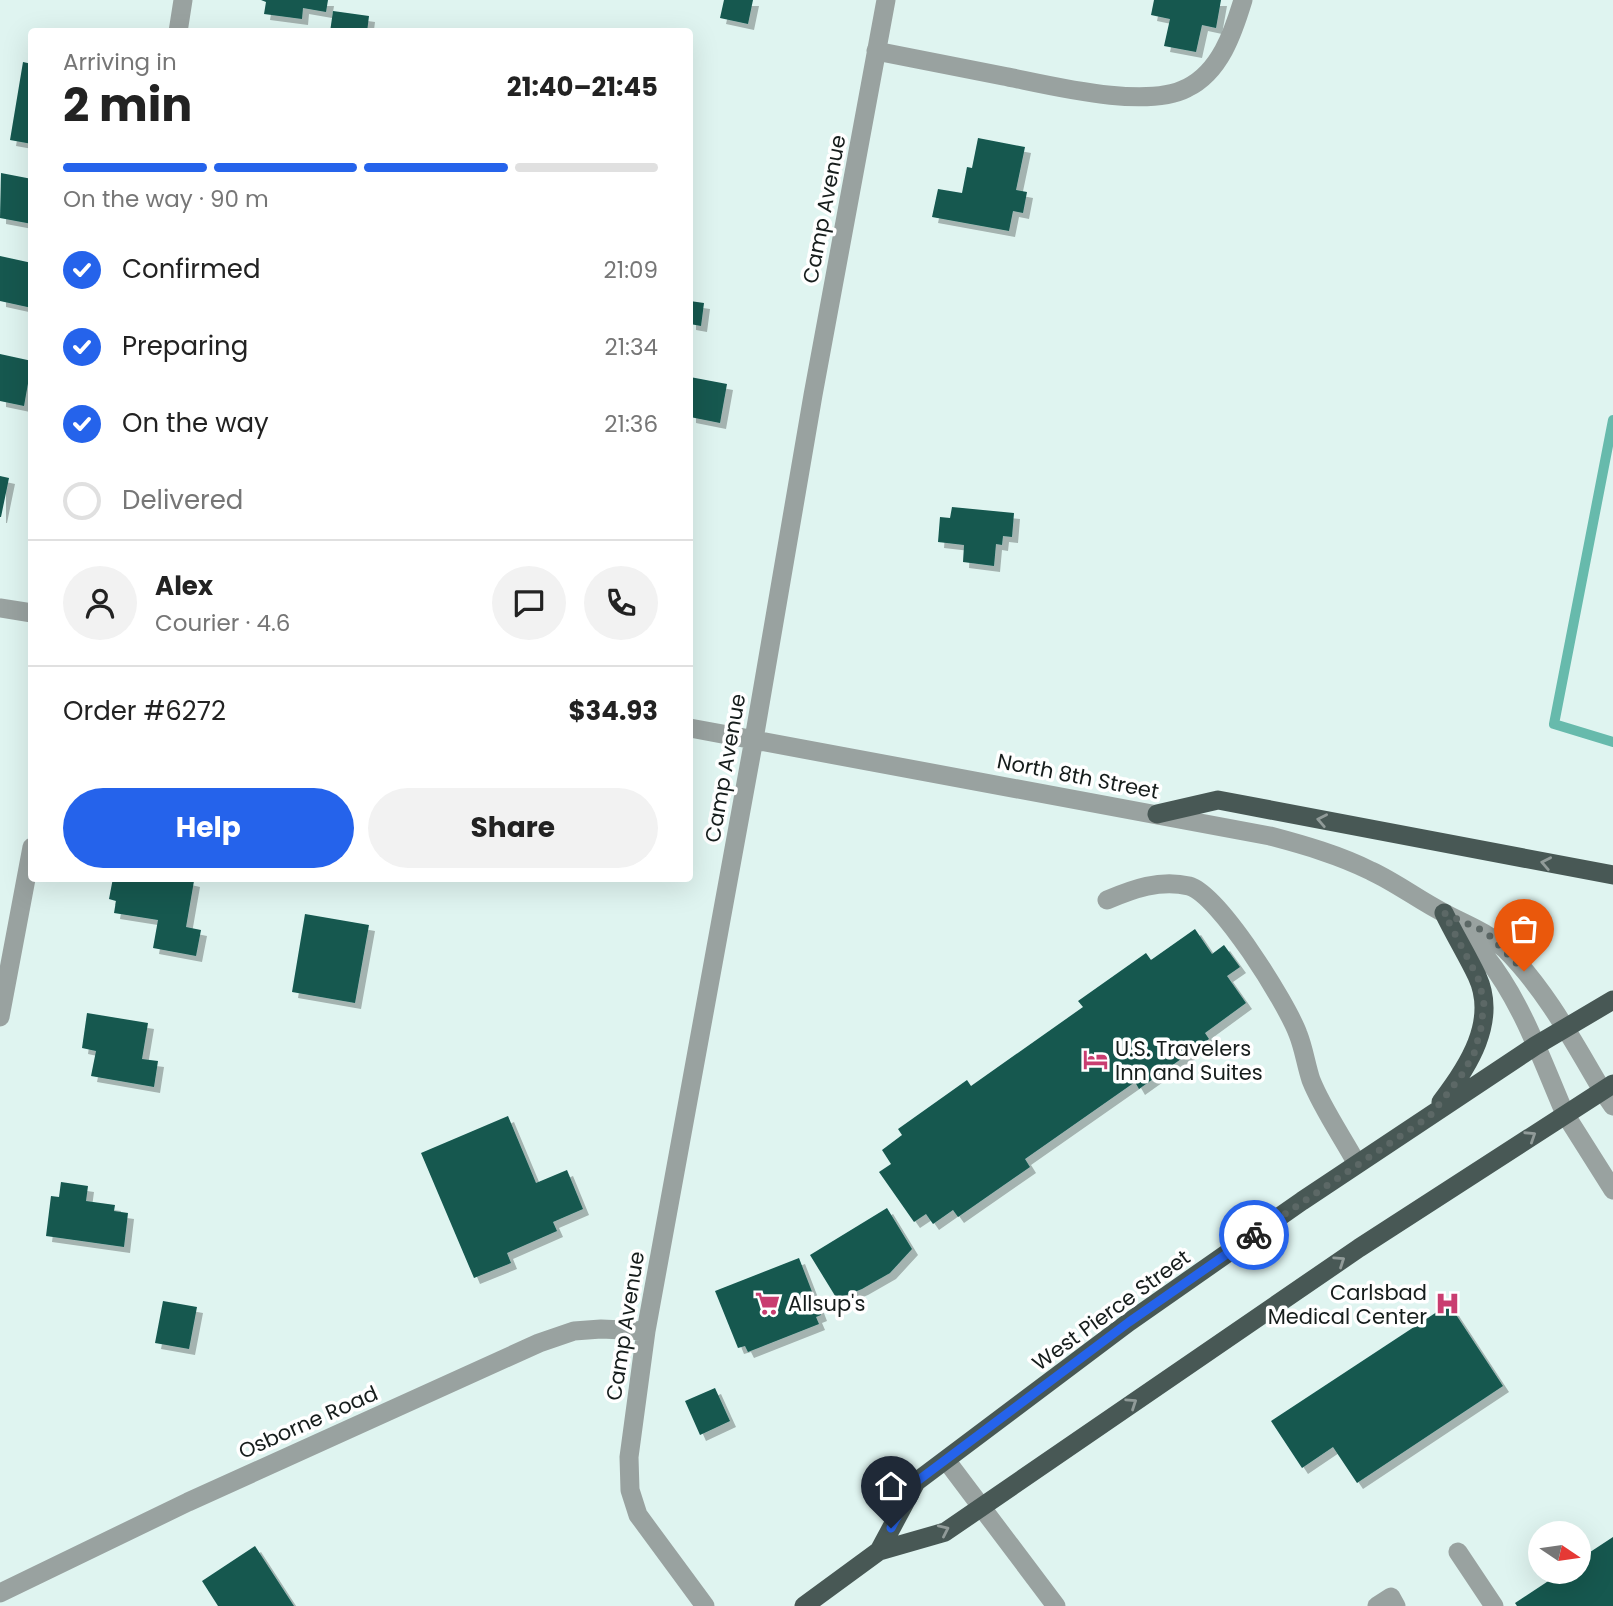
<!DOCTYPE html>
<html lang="en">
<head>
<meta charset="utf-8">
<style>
	body { margin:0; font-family:Poppins,sans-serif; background:#f2f2f2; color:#222; height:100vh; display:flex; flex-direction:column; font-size:26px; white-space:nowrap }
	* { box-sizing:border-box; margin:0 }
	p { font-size:23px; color:#767676 }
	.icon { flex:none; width:38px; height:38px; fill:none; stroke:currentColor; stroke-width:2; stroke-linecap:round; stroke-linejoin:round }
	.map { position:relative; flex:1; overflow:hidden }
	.panel { position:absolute; left:28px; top:28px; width:665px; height:854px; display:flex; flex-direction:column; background:#fff; border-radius:7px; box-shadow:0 7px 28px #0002 }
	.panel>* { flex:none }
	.needle { width:46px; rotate:103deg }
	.fabs { position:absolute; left:1528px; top:1521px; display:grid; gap:14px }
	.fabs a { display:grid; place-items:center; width:63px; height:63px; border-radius:50%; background:#fff; box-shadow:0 7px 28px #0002; font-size:35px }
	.pin { position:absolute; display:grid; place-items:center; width:60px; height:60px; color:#fff; margin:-72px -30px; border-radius:50% 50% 50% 0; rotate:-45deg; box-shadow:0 0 7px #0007 }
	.pin .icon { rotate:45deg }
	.courier { position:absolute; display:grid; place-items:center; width:70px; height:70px; margin:-35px; border:5px solid #2563eb; border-radius:50%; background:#fff; color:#222; box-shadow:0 2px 9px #0007 }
	.summary em { font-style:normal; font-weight:700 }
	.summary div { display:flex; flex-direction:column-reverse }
	.summary { display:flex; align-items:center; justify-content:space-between; height:119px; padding:0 35px }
	h1 { font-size:46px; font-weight:700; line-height:52px }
	.bar { display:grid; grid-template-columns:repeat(4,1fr); gap:10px 7px; align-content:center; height:84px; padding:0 35px }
	.bar i { height:9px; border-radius:5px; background:#e0e0e0 }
	.bar .current { background:#2563eb }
	.bar p { grid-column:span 4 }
	.line { display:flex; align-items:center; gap:18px; padding:0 35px; border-top:2px solid #e0e0e0 }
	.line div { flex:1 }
	.round { display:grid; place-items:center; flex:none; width:74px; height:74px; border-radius:37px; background:#f2f2f2 }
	ol { padding:0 35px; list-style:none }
	li { display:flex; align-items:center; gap:21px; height:77px }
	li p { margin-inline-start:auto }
	li .icon { padding:7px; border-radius:50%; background:#2563eb; color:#fff; stroke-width:4 }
	li:last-child { color:#767676 }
	li i { width:38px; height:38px; border:4px solid #e0e0e0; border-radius:50% }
	.cta { display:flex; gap:14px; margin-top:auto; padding:14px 35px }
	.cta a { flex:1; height:80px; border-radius:42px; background:#2563eb; color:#fff; font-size:28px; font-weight:700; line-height:80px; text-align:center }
	.cta a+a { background:#f2f2f2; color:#222 }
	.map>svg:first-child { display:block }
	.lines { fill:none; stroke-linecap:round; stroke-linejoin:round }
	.stream { stroke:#67baac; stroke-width:10 }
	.building { fill:#145850; filter:url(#shadow) }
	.service { stroke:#99a2a0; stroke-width:19 }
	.minor { stroke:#99a2a0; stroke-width:19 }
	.trunk { stroke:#485855; stroke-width:19 }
	.oneway { stroke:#919b99 }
	.done { stroke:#5c6866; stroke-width:7; stroke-dasharray:0 12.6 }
	.route { stroke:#2563eb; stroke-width:9 }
	.labels { text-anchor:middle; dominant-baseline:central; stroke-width:7; stroke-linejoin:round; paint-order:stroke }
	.street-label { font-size:21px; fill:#161d1c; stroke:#fff }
	.poi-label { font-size:21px; fill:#161d1c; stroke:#fff; text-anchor:start }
</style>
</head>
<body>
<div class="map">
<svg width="1613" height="1606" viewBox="0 0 1613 1606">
	<defs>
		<filter id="shadow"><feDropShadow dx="6" dy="6" stdDeviation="0" flood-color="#0004"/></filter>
	</defs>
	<rect width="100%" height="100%" fill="#dff4f0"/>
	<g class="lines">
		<path class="stream" d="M 1613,420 L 1554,724 L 1613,742"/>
	</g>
	<path class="building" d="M 261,0 L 328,0 L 326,12 L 303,8 L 302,19 L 264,14 L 266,2 Z
		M 724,0 L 753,0 L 748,24 L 720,18 Z
		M 1154,0 L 1221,0 L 1216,28 L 1202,25 L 1196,52 L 1164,46 L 1170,19 L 1151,15 Z
		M 333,11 L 369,16 L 367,32 L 330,32 Z
		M 23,62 L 32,64 L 32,144 L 10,140 Z
		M 978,138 L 1025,147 L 1016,190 L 1027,192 L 1023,213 L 1013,211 L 1009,231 L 932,217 L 938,189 L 962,193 L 967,167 L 972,168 Z
		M 1,173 L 32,179 L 32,224 L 0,218 Z
		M 0,256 L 32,263 L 32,308 L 0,301 Z
		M 690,301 L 704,303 L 701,326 L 690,324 Z
		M 0,354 L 32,361 L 24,406 L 0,401 Z
		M 690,377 L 727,384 L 720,423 L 690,417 Z
		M 0,476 L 9,478 L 1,517 L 0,517 Z
		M 952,507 L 1014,513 L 1012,537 L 1003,536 L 1002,545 L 996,544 L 994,566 L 963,562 L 964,545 L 938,542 L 940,517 L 950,518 Z
		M 113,878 L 181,878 L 194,881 L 186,927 L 201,930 L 196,956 L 153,948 L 158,920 L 114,913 L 116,901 L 109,899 Z
		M 305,914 L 369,925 L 355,1003 L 292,992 Z
		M 1195,929 L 1212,954 L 1224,945 L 1240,967 L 1227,976 L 1246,1003 L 1205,1033 L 1209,1039 L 1139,1089 L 1135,1082 L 1025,1159 L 1030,1167 L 958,1217 L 953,1210 L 933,1224 L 926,1214 L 914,1222 L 879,1172 L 891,1164 L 882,1150 L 902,1135 L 898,1129 L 967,1080 L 971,1086 L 1083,1007 L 1078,1001 L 1146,953 L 1151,960 Z
		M 87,1013 L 148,1023 L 142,1059 L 158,1061 L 154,1087 L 91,1076 L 96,1051 L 82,1048 Z
		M 508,1116 L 536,1183 L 567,1170 L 583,1209 L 553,1222 L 557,1231 L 507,1253 L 511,1263 L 474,1278 L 421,1153 Z
		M 61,1182 L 88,1186 L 86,1201 L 115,1205 L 114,1211 L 128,1213 L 124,1247 L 46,1236 L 51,1196 L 59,1197 Z
		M 887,1208 L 912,1249 L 890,1273 L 862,1289 L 837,1299 L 810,1255 Z
		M 799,1258 L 821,1315 L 816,1317 L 819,1324 L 748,1352 L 745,1346 L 738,1348 L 715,1291 Z
		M 163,1301 L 197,1307 L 189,1349 L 155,1343 Z
		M 1449,1304 L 1503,1386 L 1357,1483 L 1333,1447 L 1302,1468 L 1271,1421 Z
		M 715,1388 L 730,1421 L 700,1435 L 685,1401 Z
		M 1613,1537 L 1613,1606 L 1517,1606 L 1515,1603 L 1562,1572 L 1578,1572 L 1578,1560 Z
		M 255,1546 L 294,1606 L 218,1606 L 202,1581 Z"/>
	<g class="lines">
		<path class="service" d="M 1107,900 C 1133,889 1160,879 1189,886 C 1219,894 1287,1004 1298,1034 C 1304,1049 1306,1065 1311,1080 C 1322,1108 1343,1138 1357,1164
			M 1602,1090 L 1613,1106
			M 1565,1114 L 1613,1190
			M 946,1460 L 1056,1606
			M 1458,1552 L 1494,1606
			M 1377,1606 L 1391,1597 L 1396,1606"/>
		<path class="minor" d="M 178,32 L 183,0
			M 876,51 C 918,59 961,68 1003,76 C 1049,85 1145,110 1187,88 C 1220,72 1233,33 1243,0
			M 0,608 L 32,613
			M 690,728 L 1270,836 C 1304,845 1339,855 1371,871 C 1397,883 1420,901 1446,914 C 1467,925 1487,932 1505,949 C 1546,990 1573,1041 1602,1090
			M 1451,921 C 1463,933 1475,944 1486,957 C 1522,1002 1542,1061 1565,1114
			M 0,1017 L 32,847
			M 0,1593 L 188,1502 L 539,1343 L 574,1331 L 601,1329 L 646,1331
			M 705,1606 L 638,1515 L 630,1490 L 629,1457 L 646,1331 L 754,739 L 813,395 L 886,0"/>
		<path class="trunk" d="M 1157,814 L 1218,800 L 1613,875
			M 1441,1102 C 1468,1067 1498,1021 1477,976 C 1467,955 1454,934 1444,913
			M 879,1551 L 916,1482 L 1129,1322 L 1302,1201 L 1535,1046 L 1613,1000
			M 804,1606 L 879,1551 L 945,1532 L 1359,1248 L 1613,1084"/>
	</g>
	<defs><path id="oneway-chevron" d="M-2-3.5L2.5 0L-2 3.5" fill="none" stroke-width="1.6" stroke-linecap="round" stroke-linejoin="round" transform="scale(1.75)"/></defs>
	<g class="oneway">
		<use href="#oneway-chevron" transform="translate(1322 820) rotate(-169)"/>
		<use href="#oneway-chevron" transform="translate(1546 863) rotate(-169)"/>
		<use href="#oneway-chevron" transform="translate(1531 1136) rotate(-33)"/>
		<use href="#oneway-chevron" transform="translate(1340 1261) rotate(-34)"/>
		<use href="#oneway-chevron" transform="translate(1132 1403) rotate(-34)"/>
		<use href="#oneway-chevron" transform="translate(944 1530) rotate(-25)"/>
	</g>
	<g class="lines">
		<path class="done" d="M 1254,1235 L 1430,1116 L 1461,1076 L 1474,1054 L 1481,1028 L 1484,1002 L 1478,978 L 1444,913 L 1486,932 L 1524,971"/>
		<path class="route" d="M 891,1528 L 916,1482 L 1129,1322 L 1254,1235"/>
	</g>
	<defs>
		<symbol id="hotel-bare" viewBox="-9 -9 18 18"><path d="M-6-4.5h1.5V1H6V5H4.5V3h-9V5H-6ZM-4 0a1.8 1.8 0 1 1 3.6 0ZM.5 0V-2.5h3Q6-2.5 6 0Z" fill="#c93d70" stroke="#fff" stroke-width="2.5" paint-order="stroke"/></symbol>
		<symbol id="supermarket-bare" viewBox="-9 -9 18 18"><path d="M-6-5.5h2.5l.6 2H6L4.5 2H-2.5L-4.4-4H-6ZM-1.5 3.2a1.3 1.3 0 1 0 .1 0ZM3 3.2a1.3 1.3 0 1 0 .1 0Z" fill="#c93d70" stroke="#fff" stroke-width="2.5" paint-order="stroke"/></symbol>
		<symbol id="hospital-bare" viewBox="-9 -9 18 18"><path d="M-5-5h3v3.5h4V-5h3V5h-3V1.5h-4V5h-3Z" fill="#c93d70" stroke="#fff" stroke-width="2.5" paint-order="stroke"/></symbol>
	</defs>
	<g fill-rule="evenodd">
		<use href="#hotel-bare" x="1078" y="1042" width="35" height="35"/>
		<use href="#supermarket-bare" x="750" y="1286" width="35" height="35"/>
		<use href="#hospital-bare" x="1430" y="1286" width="35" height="35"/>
	</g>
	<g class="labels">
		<g class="street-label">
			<text transform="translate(824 209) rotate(-79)">Camp Avenue</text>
			<text transform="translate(725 768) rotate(-80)">Camp Avenue</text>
			<text transform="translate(1078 776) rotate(11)">North 8th Street</text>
			<text transform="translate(1111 1310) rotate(-36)">West Pierce Street</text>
			<text transform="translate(625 1326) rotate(-81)">Camp Avenue</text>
			<text transform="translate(308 1422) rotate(-24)">Osborne Road</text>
		</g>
		<g class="poi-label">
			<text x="1115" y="1048">U.S. Travelers<tspan x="1115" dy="24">Inn and Suites</tspan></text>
			<text x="1427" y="1292" text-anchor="end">Carlsbad<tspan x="1427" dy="24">Medical Center</tspan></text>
			<text x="788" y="1303">Allsup's</text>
		</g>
	</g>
</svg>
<div class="fabs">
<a><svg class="needle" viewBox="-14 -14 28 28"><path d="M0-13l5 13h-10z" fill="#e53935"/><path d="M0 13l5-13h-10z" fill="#767676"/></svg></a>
</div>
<div class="pin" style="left:1524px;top:971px;background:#ea580c"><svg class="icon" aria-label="bag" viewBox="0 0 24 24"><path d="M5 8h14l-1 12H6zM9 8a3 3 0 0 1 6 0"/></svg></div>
<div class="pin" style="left:891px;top:1528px;background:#1f2937"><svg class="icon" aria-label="home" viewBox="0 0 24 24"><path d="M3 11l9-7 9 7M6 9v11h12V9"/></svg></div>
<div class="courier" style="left:1254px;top:1235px"><svg class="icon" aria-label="bike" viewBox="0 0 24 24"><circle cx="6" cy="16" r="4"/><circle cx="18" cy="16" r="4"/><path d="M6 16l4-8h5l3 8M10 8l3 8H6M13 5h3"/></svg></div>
<section class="panel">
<div class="summary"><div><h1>2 min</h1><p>Arriving in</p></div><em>21:40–21:45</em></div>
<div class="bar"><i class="current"></i><i class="current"></i><i class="current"></i><i></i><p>On the way · 90 m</p></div>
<ol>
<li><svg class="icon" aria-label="check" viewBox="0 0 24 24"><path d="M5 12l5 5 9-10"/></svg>Confirmed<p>21:09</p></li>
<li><svg class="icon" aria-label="check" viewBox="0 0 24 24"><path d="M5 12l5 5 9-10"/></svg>Preparing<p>21:34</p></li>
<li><svg class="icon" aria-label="check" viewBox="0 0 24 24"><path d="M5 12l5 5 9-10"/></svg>On the way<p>21:36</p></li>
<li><i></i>Delivered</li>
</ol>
<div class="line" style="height:126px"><a class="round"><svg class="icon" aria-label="person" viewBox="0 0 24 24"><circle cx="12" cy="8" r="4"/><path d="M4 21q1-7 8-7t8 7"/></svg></a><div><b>Alex</b><p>Courier · 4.6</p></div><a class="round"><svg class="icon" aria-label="chat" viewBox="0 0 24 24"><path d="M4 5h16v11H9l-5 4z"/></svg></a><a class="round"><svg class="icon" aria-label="phone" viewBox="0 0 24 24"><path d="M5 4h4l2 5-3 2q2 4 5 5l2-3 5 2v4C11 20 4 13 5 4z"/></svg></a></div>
<div class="line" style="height:91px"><div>Order #6272</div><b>$34.93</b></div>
<div class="cta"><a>Help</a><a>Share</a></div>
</section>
</div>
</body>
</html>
